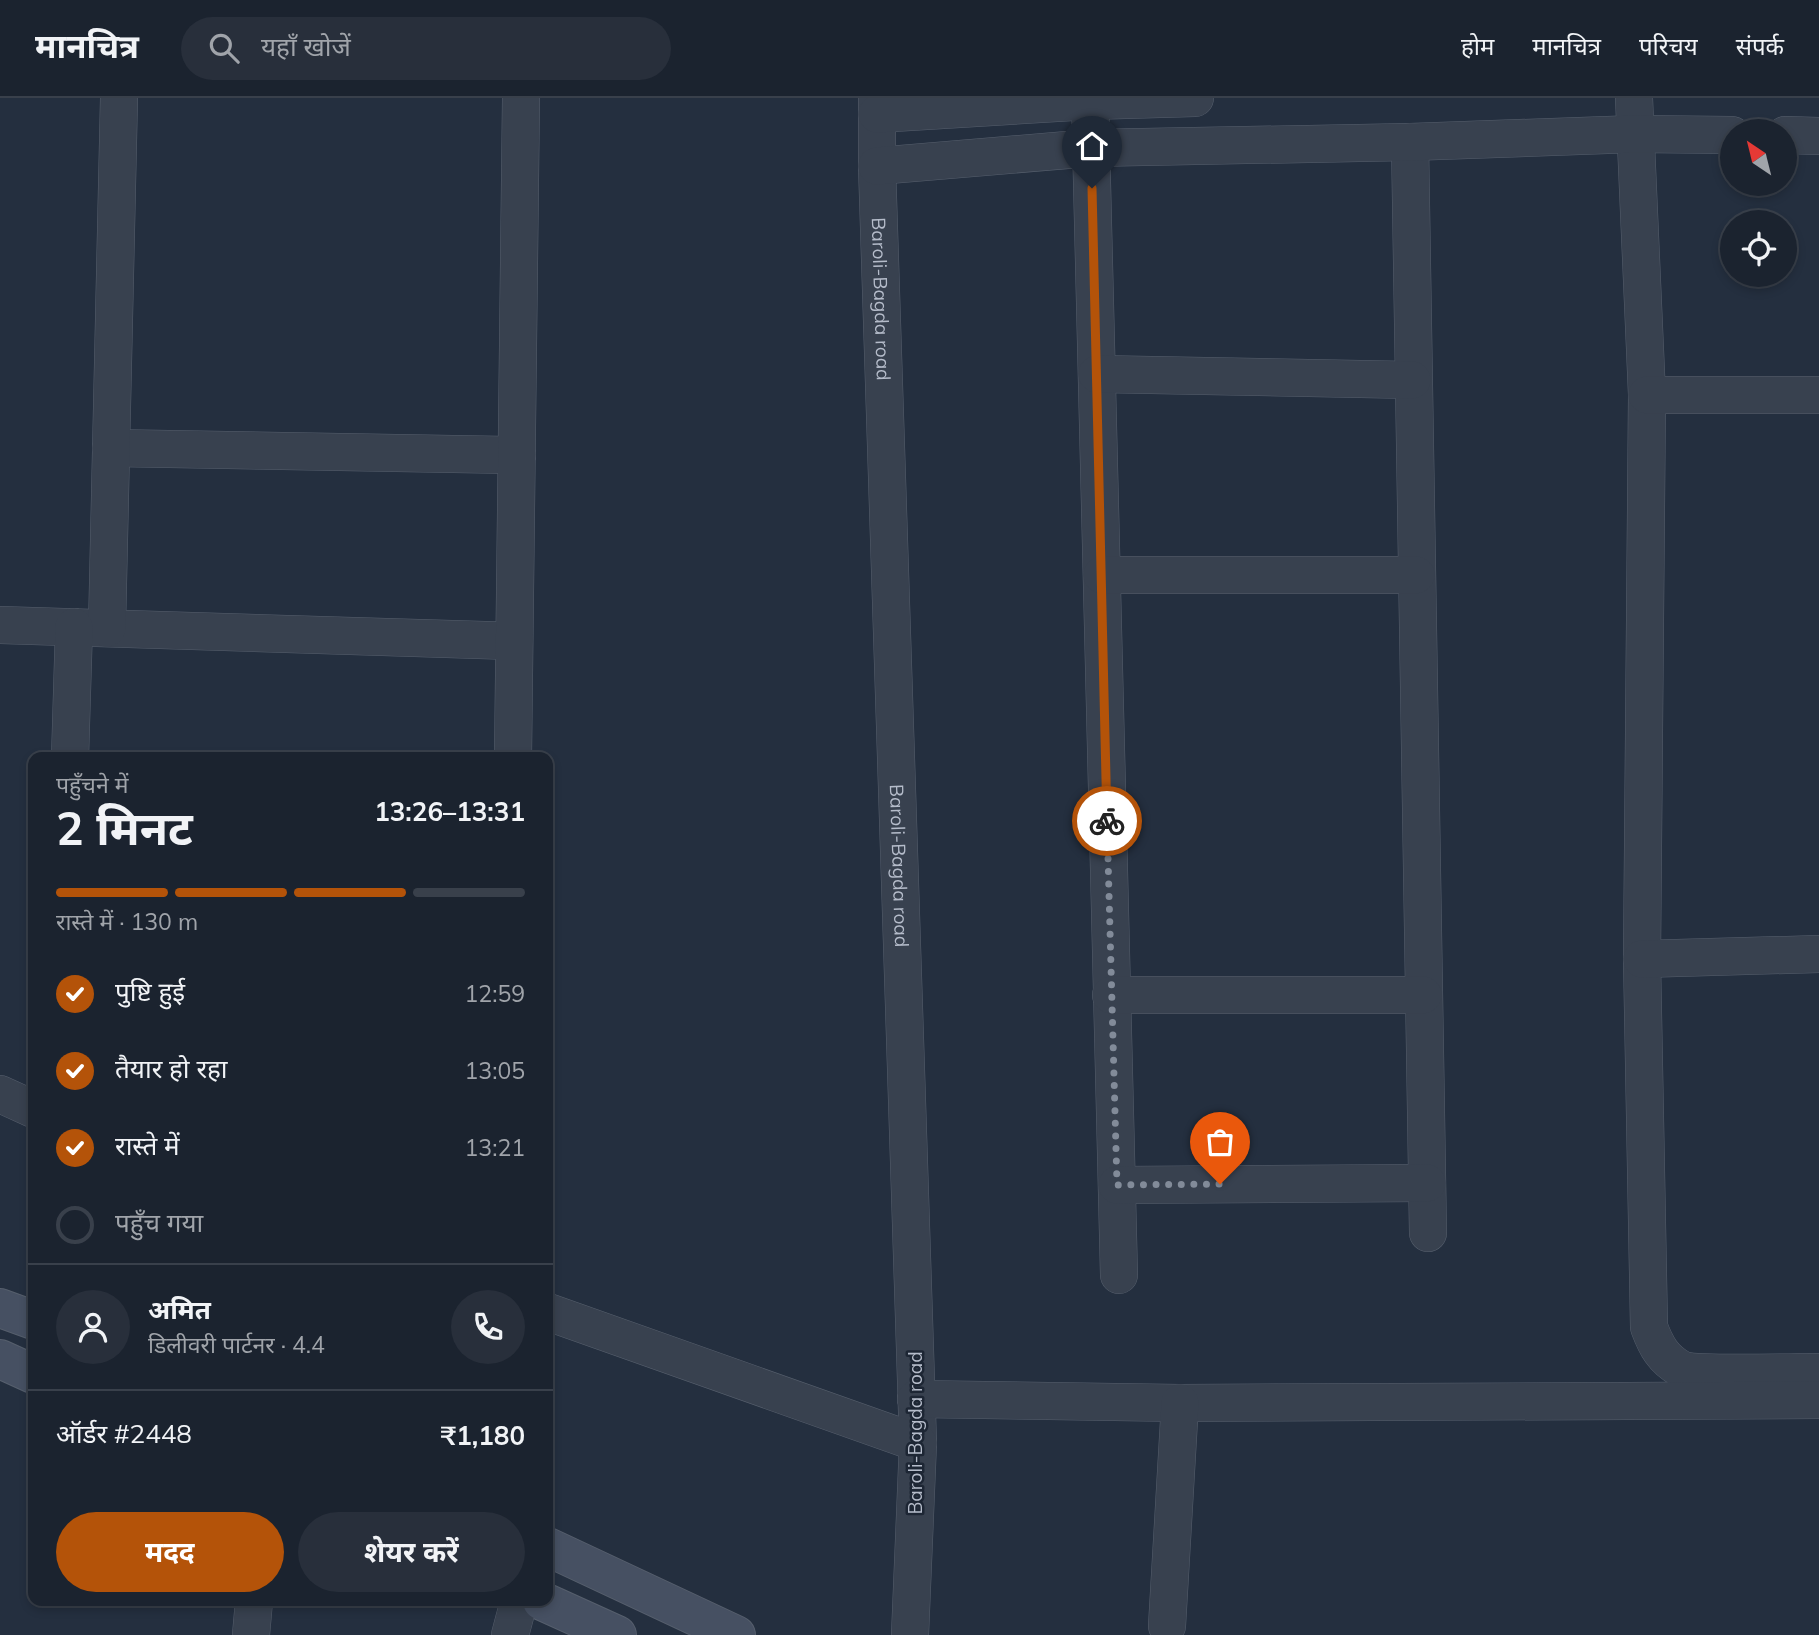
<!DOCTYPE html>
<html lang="hi">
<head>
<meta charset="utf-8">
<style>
	body { margin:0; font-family:Mulish,"Noto Sans Devanagari",sans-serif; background:#282f3b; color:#f1f3f6; height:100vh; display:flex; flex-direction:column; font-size:26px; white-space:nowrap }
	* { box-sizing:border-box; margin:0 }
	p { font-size:23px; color:#a0a4aa }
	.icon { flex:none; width:38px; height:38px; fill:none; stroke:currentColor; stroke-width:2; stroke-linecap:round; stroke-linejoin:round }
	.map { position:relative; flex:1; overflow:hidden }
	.panel { position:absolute; left:28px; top:654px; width:525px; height:854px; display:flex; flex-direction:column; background:#1b232f; border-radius:14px; box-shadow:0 4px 10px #0003,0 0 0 2px #39404b }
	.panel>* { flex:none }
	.needle { width:46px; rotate:325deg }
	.controls { position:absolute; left:1720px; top:21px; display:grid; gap:14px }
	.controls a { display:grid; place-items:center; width:77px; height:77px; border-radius:50%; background:#1b232f; box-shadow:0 4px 10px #0003,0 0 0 2px #39404b; font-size:35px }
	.pin { position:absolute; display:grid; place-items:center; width:60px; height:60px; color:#fff; margin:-72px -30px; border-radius:50% 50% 50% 0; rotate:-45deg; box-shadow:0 0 7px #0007 }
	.pin .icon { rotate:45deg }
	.courier { position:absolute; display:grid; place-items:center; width:70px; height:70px; margin:-35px; border:5px solid #b45309; border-radius:50%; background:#fff; color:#222; box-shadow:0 2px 9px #0007 }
	.head em { font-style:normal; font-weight:700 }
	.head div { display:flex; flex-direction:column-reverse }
	.head { display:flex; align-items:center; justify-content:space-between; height:119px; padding:0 28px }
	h1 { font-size:46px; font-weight:700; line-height:52px }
	.bar { display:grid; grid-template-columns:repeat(4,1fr); gap:10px 7px; align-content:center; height:84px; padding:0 28px }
	.bar i { height:9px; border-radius:5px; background:#39404b }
	.bar .active { background:#b45309 }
	.bar p { grid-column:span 4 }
	.line { display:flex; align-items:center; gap:18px; padding:0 28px; border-top:2px solid #39404b }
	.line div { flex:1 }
	.round { display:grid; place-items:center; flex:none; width:74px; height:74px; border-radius:37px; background:#282f3b }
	ol { padding:0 28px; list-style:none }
	li { display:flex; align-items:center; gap:21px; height:77px }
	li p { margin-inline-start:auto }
	li .icon { padding:7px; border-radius:50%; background:#b45309; color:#fff; stroke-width:4 }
	li:last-child { color:#a0a4aa }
	li i { width:38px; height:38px; border:4px solid #39404b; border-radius:50% }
	.primary-button { display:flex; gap:14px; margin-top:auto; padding:14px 28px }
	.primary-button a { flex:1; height:80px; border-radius:42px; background:#b45309; color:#fff; font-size:28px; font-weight:700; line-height:80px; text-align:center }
	.primary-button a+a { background:#282f3b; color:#f1f3f6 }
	header { display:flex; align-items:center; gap:42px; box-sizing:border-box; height:98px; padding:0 35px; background:#1b232f; border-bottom:2px solid #39404b }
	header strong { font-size:33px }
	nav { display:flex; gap:38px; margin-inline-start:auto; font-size:24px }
	.search { width:490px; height:63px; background:#282f3b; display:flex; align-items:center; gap:18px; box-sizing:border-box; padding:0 24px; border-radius:38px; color:#a0a4aa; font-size:26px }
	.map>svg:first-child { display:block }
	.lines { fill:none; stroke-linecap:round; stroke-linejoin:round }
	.minor-casing { stroke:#565f6d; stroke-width:38 }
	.secondary-casing { stroke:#565f6d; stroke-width:40 }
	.minor { stroke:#38414f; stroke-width:37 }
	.secondary { stroke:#465062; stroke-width:38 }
	.done { stroke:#828b99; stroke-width:7; stroke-dasharray:0 12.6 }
	.route { stroke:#b45309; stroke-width:9 }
	.labels { text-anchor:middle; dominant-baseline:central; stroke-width:5; stroke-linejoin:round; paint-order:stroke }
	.street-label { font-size:19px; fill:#b5bcca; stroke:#1d2634 }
</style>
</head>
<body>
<header>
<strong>मानचित्र</strong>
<div class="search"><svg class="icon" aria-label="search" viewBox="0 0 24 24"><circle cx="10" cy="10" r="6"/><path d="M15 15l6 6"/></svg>यहाँ खोजें</div>
<nav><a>होम</a><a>मानचित्र</a><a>परिचय</a><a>संपर्क</a></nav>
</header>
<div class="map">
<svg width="1819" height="1537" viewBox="0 0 1819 1537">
	<rect width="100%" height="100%" fill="#242f3f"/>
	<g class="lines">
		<defs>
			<g id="minor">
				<path id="s1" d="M 877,0 L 877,68 L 918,1345 L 910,1537"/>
				<path d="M 1634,0 L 1647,297 L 1642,861 L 1649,1229 C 1656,1248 1663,1261 1681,1271 C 1694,1277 1797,1274 1819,1274"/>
				<path d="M 1090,3 L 1119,1177"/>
				<path d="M 877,16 L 1090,3 L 1195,0"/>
				<path d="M 1785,37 L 1819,38"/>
				<path d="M 1410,44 L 1428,1135"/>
				<path d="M 877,68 L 1091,50 L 1410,44 L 1635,36 L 1732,37"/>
				<path d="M 1097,276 L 1412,282"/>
				<path d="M 1647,297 L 1819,297"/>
				<path d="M 111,350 L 517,357"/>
				<path d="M 1102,477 L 1416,477"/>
				<path d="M 0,527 L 514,543"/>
				<path d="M 107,530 L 119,0"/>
				<path d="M 70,660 L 74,529"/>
				<path d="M 513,660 L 521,0"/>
				<path d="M 1642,861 L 1819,856"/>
				<path d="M 1111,897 L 1423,897"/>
				<path d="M 0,996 L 33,1011"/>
				<path d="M 1117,1087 L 1427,1085"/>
				<path d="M 548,1214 L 918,1345"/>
				<path d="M 916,1301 L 1180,1305 L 1819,1302"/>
				<path d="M 1167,1528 L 1180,1305"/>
				<path d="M 251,1537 L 254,1503"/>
				<path d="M 510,1537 L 519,1503"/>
			</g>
			<path id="secondary" d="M 0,1210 L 33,1222
				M 0,1261 L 33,1276
				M 548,1449 L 736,1537
				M 542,1503 L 617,1537"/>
		</defs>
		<use href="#minor" class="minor-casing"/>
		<use href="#secondary" class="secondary-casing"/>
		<use href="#minor" class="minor"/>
		<use href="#secondary" class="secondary"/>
	</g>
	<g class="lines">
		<path class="done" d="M 1107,723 L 1117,1087 L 1220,1086"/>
		<path class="route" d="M 1092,90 L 1107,723"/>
	</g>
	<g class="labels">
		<g class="street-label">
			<text stroke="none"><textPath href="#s1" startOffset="201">Baroli-Bagda road</textPath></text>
			<text stroke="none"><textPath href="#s1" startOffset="768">Baroli-Bagda road</textPath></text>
			<text transform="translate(915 1335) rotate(-90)">Baroli-Bagda road</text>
		</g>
	</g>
</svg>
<div class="controls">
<a><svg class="needle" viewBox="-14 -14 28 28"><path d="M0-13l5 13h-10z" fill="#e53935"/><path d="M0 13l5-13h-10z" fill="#a0a4aa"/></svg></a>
<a><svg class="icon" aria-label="locate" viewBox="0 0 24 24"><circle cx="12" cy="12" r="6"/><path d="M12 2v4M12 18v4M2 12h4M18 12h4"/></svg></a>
</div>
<div class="pin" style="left:1220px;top:1086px;background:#ea580c"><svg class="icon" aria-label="bag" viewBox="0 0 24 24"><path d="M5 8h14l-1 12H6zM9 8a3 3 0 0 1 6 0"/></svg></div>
<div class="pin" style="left:1092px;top:90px;background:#1f2937"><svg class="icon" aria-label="home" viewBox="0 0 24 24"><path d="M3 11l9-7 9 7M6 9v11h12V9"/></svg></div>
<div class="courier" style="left:1107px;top:723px"><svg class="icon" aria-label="bike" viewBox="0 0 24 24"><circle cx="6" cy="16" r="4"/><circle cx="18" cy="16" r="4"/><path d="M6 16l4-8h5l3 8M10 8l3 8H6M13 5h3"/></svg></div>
<section class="panel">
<div class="head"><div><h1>2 मिनट</h1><p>पहुँचने में</p></div><em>13:26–13:31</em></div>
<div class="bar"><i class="active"></i><i class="active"></i><i class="active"></i><i></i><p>रास्ते में · 130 m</p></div>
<ol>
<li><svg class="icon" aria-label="check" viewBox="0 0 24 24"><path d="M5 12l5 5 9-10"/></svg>पुष्टि हुई<p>12:59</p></li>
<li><svg class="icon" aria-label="check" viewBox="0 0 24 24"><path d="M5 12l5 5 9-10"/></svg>तैयार हो रहा<p>13:05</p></li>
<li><svg class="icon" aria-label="check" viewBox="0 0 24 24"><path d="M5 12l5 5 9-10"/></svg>रास्ते में<p>13:21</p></li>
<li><i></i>पहुँच गया</li>
</ol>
<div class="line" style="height:126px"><a class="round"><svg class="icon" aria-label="person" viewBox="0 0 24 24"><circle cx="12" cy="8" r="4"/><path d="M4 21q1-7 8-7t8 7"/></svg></a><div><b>अमित</b><p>डिलीवरी पार्टनर · 4.4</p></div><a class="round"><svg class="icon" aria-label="phone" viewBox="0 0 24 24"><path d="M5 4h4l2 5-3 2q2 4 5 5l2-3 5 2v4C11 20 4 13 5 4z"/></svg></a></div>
<div class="line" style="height:91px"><div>ऑर्डर #2448</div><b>₹1,180</b></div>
<div class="primary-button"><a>मदद</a><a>शेयर करें</a></div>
</section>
</div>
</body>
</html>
